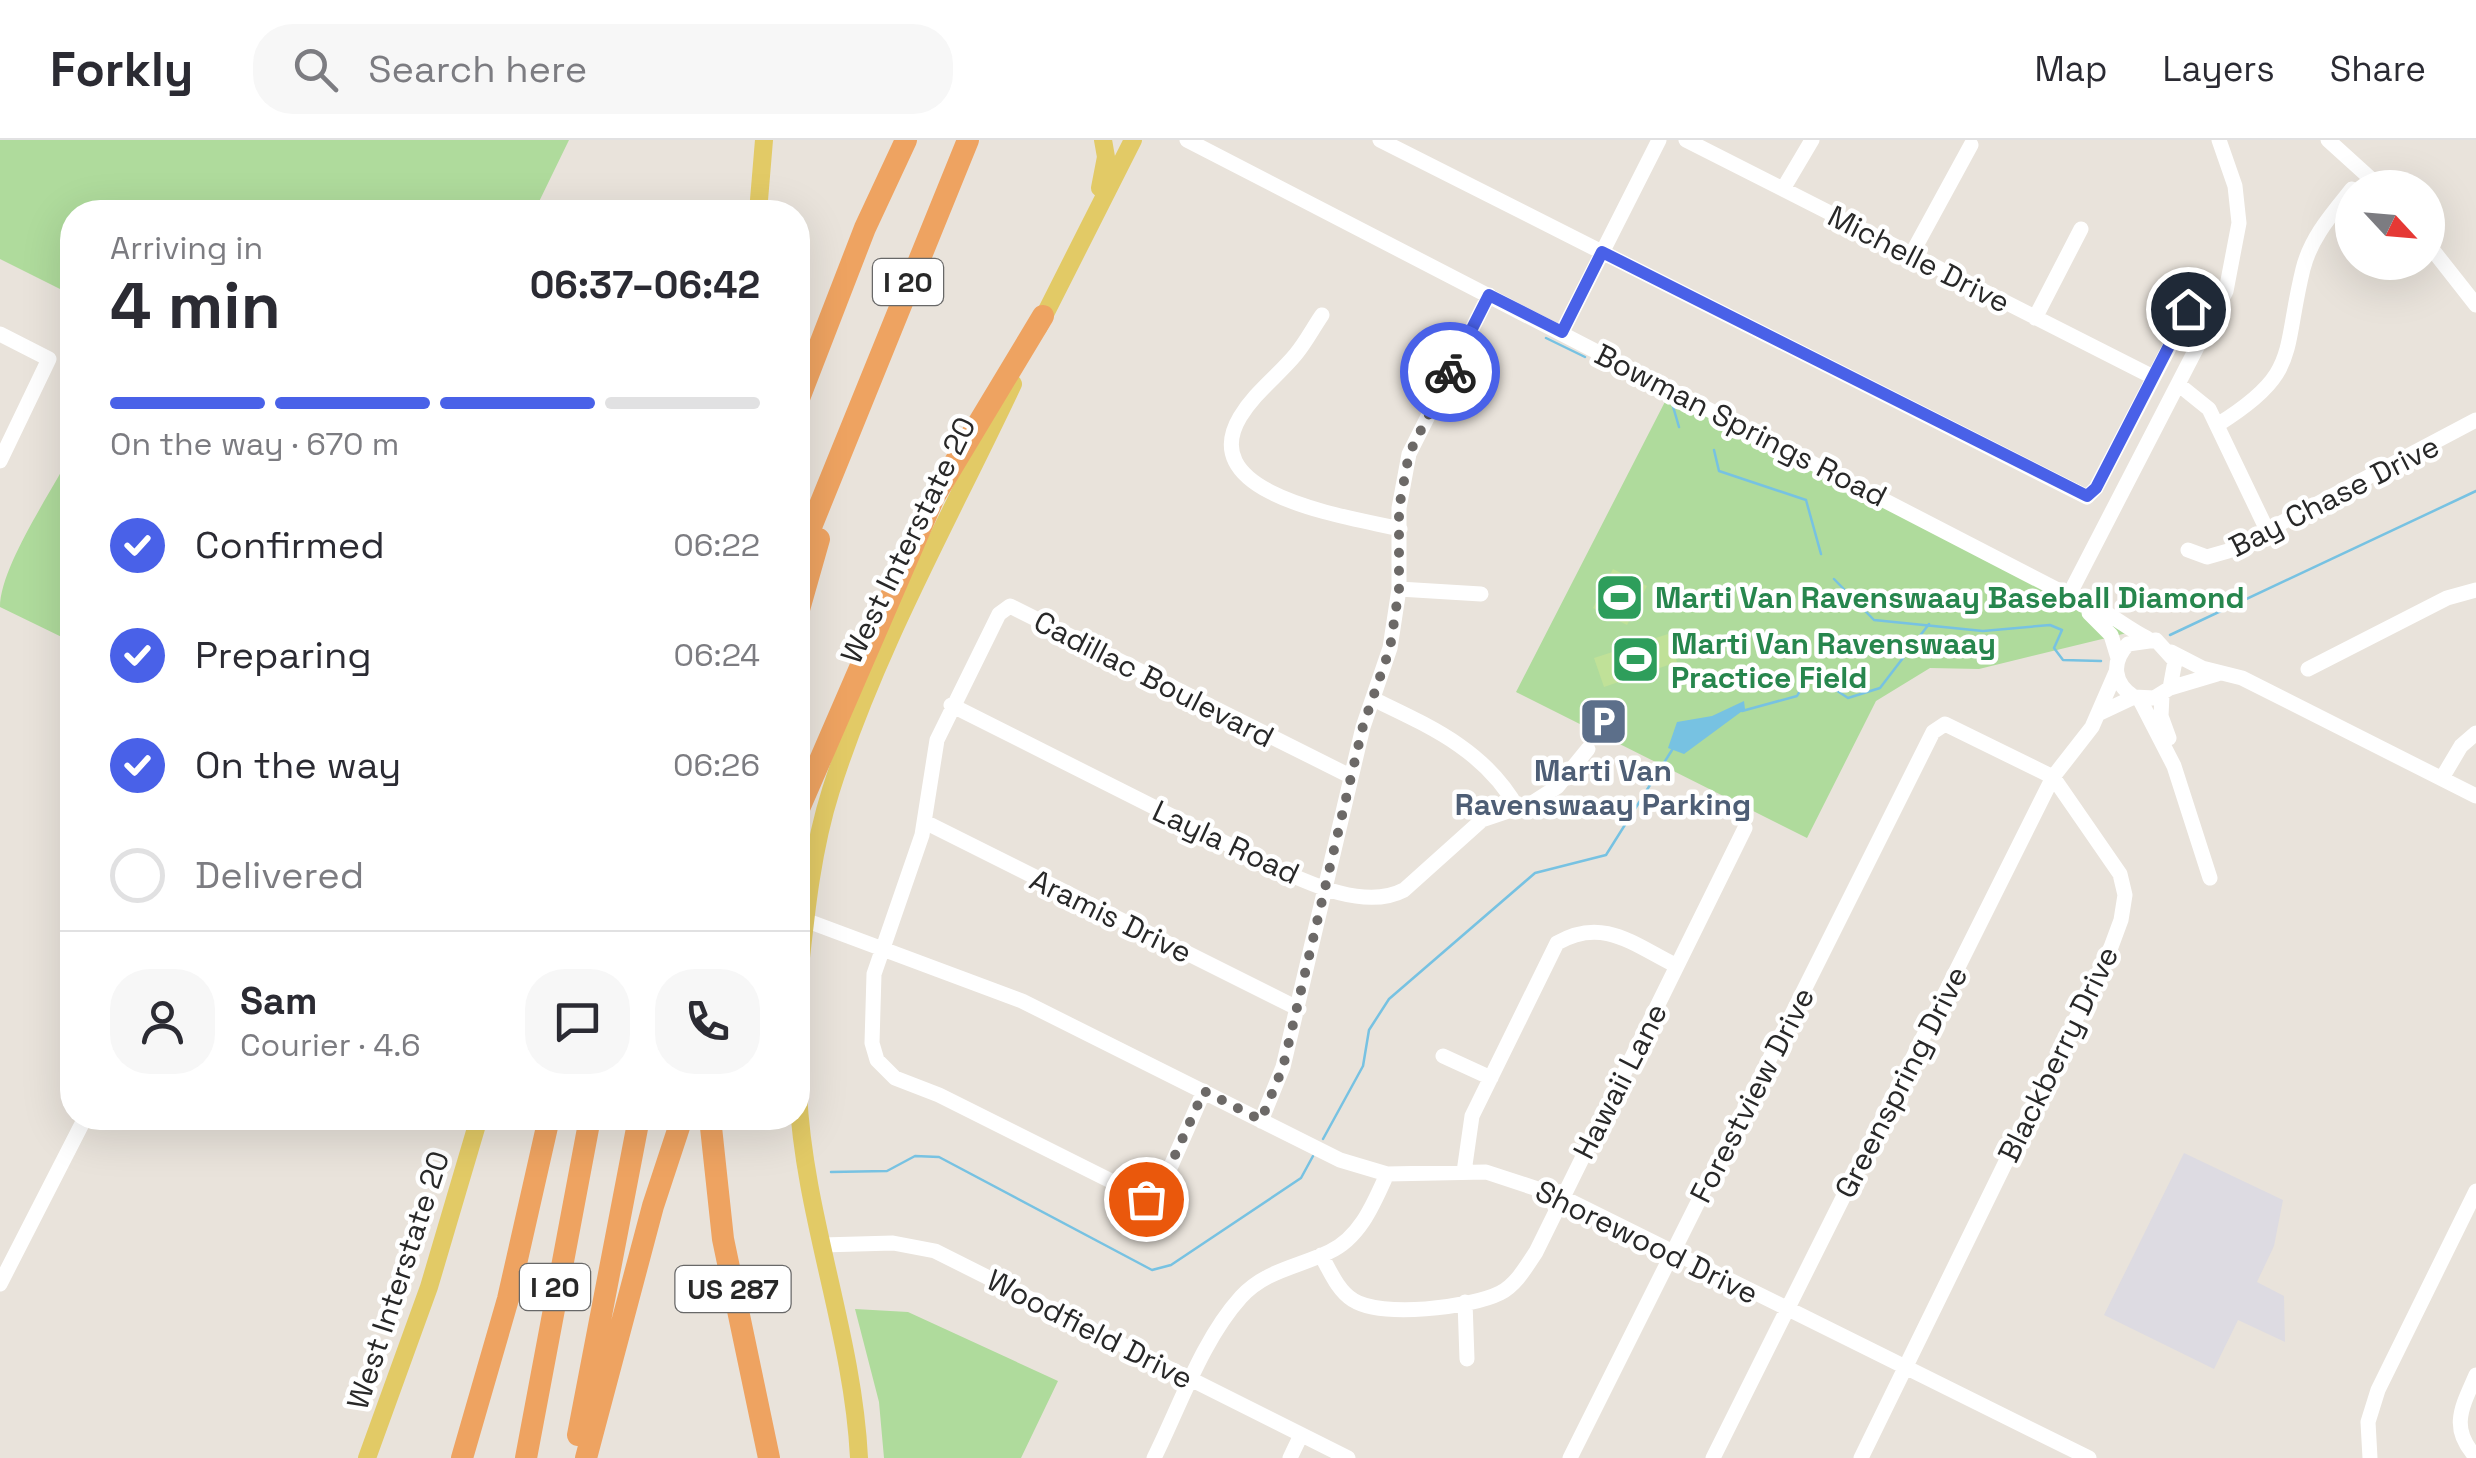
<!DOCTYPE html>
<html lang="en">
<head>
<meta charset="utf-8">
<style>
	body { margin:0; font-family:"Space Grotesk",sans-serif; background:#f7f7f7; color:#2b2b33; height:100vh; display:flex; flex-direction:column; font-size:38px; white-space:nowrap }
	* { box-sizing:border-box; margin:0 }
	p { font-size:32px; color:#7c7c81 }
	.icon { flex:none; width:55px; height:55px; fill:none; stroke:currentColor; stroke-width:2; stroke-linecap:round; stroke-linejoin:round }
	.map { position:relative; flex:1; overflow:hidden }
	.sheet { position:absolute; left:60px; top:60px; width:750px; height:930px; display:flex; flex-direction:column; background:#fff; border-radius:40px; box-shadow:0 10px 40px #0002 }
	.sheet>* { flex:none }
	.needle { width:65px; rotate:116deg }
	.controls { position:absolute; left:2335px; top:30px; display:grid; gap:20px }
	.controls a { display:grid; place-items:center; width:110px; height:110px; border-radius:50%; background:#fff; box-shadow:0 10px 40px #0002; font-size:50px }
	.pin { position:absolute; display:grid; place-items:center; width:85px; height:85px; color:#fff; margin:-42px; border:5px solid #fff; border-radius:50%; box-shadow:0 2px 10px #0007 }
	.courier { position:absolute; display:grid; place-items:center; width:100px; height:100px; margin:-50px; border:8px solid #4961e8; border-radius:50%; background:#fff; color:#222; box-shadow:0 2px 12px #0007 }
	.overview em { font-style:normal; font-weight:800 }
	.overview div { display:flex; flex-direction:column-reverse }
	.overview { display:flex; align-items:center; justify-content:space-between; height:170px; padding:0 50px }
	h1 { font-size:65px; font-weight:800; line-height:75px }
	.bar { display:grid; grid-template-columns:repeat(4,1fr); gap:15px 10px; align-content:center; height:120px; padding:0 50px }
	.bar i { height:12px; border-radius:8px; background:#e1e1e2 }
	.bar .on { background:#4961e8 }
	.bar p { grid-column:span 4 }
	.line { display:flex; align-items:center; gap:25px; padding:0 50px; border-top:2px solid #e1e1e2 }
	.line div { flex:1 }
	.round { display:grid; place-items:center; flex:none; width:105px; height:105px; border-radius:40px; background:#f7f7f7 }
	ol { padding:0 50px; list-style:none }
	li { display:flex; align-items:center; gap:30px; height:110px }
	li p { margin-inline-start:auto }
	li .icon { padding:10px; border-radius:50%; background:#4961e8; color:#fff; stroke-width:4 }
	li:last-child { color:#7c7c81 }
	li i { width:55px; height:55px; border:5px solid #e1e1e2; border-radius:50% }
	header { display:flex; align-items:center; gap:60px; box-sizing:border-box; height:140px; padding:0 50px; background:#fff; border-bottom:2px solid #e1e1e2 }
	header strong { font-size:48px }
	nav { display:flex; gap:55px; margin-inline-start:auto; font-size:35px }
	.search { width:700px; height:90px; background:#f7f7f7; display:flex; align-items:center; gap:25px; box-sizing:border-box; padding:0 35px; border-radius:40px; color:#7c7c81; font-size:38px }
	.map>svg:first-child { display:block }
	.industrial { fill:#dddbe2 }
	.green { fill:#afdb9c }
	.pitch { fill:#c0e198 }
	.water { fill:#77c2e2 }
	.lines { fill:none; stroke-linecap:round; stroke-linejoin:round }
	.stream { stroke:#77c2e2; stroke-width:2.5 }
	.minor { stroke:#fff; stroke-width:15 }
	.major { stroke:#e2ca66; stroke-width:18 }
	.highway { stroke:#eea361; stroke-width:22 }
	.done { stroke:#6c6967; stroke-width:10; stroke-dasharray:0 18 }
	.route { stroke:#4961e8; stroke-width:12 }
	.labels { text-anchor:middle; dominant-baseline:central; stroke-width:9; stroke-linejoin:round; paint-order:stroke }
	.shield { fill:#fff; stroke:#686868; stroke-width:2.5 }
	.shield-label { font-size:28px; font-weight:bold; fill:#282828 }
	.street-label { font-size:30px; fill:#282828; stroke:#fff }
	.leisure-label { font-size:30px; font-weight:bold; fill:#27864d; stroke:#fff; text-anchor:start }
	.service-label { font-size:30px; font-weight:bold; fill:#4e5e75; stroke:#fff }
</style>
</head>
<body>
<header>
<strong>Forkly</strong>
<div class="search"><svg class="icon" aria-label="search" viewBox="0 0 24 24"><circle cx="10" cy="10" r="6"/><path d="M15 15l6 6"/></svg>Search here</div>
<nav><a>Map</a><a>Layers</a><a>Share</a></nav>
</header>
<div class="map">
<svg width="2476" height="1318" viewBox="0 0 2476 1318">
	<rect width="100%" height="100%" fill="#e9e3db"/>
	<path class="industrial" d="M 2184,1013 L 2283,1060 L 2274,1106 L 2257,1142 L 2284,1156 L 2285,1202 L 2238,1180 L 2214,1229 L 2104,1175 Z"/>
	<path class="green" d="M 0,0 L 569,0 L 534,72 L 72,72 L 72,155 L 0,119 Z
		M 1671,250 L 2127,493 L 1979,529 L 1930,528 L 1876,561 L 1807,698 L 1516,552 Z
		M 72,312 L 72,502 L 0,467 C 0,427 52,351 72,312 Z
		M 855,1169 L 908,1172 L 1058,1241 L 1021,1318 L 884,1318 L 879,1262 Z"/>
	<path class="pitch" d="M 1613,429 L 1647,446 L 1627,485 L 1593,468 Z
		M 1668,494 L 1677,522 L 1604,547 L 1594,518 Z"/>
	<path class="water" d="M 1744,561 L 1745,569 L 1684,614 L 1668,608 L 1677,582 L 1712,576 Z"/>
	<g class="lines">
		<path class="stream" d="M 1546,198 L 1585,217
			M 1623,235 L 1672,263 L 1679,287
			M 1714,310 L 1719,331 L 1806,360 L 1821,414
			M 1834,439 L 1874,480 L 1983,491 L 2050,485 L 2062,490 L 2054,508 L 2063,520 L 2101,521
			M 2170,495 L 2476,351
			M 1742,571 L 1797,556 L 1810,533 L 1848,558 L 1880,548 L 1929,484
			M 1323,999 L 1363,926 L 1369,890 L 1389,859 L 1535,733 L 1606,715 L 1672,610
			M 831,1032 L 887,1031 L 915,1016 L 939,1017 L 1152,1130 L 1171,1125 L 1301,1038 L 1313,1016"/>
		<path class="minor" d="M 1187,0 L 2081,462 C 2099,464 2127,489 2147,498
			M 1380,0 L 2087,357 L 2096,348 L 2195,158 L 2203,150 L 2226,151
			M 1686,0 L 2153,237
			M 2328,0 L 2381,48
			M 1783,49 L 1812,0
			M 2428,104 L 2476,165
			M 1911,115 L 1971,5
			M 1322,175 C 1313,188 1306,202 1296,214 C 1278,236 1255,252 1240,277 C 1193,356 1350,377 1400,389
			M 2035,178 L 2081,89
			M 1562,192 L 1659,0
			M 0,194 L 49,219 L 0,321
			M 2178,244 L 2209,269 L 2267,390
			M 2217,285 C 2301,233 2282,214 2303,129 C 2311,97 2332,74 2352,49
			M 2188,410 L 2207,417 L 2228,411 L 2476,280
			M 1399,449 L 1481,454
			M 2069,455 L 2226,151 L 2239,83 L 2235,46 L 2219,0
			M 2089,473 L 2111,495 L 2118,518
			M 2171,512 L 2202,528 L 2242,538 L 2476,656
			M 2308,529 L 2447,458 L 2476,450
			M 2170,548 L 2217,534
			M 2162,555 L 2161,576 L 2169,598
			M 2139,558 L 2174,626 L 2210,738
			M 1373,559 C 1431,587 1485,610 1518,669
			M 951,565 L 1269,725 C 1306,742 1364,771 1404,750 L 1482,680 L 1532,663 L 1557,647 L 1588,609
			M 2100,573 L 2134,557 L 2154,558 L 2170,548 L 2175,521 L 2156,500 L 2128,504 C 2111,522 2113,543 2134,557
			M 2442,638 L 2461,606 L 2476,593
			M 925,682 L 1299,869
			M 805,780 L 1022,861 L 1340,1020 L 1387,1034 L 1486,1032 L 1562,1057 L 2089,1318
			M 1443,916 L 1491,938
			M 1204,951 L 1163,1044 L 1147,1059 L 939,955 L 895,938 L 877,920 L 872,903 L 874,834 L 922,695 L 937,600 L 999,474 L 1010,466 L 1350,636
			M 1261,981 L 1283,927 L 1363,587 L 1390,508 L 1399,449 L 1399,368 L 1409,314 L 1489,155
			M 1464,1032 L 1472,976 L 1557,803 C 1603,776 1634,805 1677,826
			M 822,1105 L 893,1103 L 935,1111 L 1348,1318
			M 1321,1115 C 1330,1131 1338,1151 1353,1160 C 1381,1178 1470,1168 1500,1153 C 1516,1145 1526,1127 1536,1112 L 1745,688
			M 0,1144 L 85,978
			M 1465,1162 L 1467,1219
			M 2476,1235 C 2462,1267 2449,1288 2476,1317
			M 1154,1318 C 1180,1266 1202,1200 1241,1157 C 1266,1130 1298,1127 1329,1112 C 1360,1098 1374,1063 1387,1034
			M 1290,1318 L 1301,1295
			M 1570,1318 L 1933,592 L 1945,584 L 2053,637 L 2120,734 L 2125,755 L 2121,780 L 2111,807 L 1861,1318
			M 1713,1318 L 2053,637 L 2092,587 L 2116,532
			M 2370,1318 L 2368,1282 L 2378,1250 L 2476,1051"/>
		<path class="major" d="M 1100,48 L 1106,17 L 1103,0
			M 758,72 L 764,0
			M 1038,188 L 1133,0
			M 798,846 C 805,780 811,713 831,650 C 876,508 950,378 1013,244
			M 798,953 C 804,1077 853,1194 859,1318
			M 367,1318 L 429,1147 L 479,978"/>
		<path class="highway" d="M 798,261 L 865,88 L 906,0
			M 798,419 L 968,0
			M 798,473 L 819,399
			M 798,671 L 934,357 L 1043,176
			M 710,978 L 723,1099 L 769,1318
			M 578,1295 L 639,978
			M 462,1318 L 508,1159 L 549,978
			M 526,1318 L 590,978
			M 586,1318 L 653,1066 L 682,978"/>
	</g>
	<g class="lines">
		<path class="done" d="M 1146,1059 L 1162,1044 L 1204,951 L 1261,980 L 1283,927 L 1363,586 L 1390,508 L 1399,449 L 1399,368 L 1409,314 L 1450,232"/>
		<path class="route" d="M 1450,232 L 1489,155 L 1562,192 L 1602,112 L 2087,356 L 2096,348 L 2188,169"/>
	</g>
	<defs>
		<symbol id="stadium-square" viewBox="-11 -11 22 22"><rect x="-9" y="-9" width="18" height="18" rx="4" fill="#2e9e5b" stroke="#fff"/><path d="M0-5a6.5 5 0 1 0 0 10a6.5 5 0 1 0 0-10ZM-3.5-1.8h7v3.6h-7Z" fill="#fff"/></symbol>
		<symbol id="parking-square" viewBox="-11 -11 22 22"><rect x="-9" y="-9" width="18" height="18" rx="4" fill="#5c6f8a" stroke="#fff"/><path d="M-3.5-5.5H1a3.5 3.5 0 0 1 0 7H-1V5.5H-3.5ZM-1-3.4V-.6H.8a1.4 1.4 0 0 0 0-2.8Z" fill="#fff"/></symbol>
	</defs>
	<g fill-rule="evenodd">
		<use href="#stadium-square" x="1592" y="430" width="55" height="55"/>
		<use href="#stadium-square" x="1608" y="492" width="55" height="55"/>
		<use href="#parking-square" x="1576" y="554" width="55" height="55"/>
	</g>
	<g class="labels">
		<g class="shield">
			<rect x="873" y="119" width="70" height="46" rx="8"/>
			<rect x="520" y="1124" width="70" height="46" rx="8"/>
			<rect x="675.5" y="1126" width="115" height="46" rx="8"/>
		</g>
		<g class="shield-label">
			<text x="908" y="142">I 20</text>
			<text x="555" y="1147">I 20</text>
			<text x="733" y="1149">US 287</text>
		</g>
		<g class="street-label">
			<text transform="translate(1919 119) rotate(27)">Michelle Drive</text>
			<text transform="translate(1741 285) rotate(27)">Bowman Springs Road</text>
			<text transform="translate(2334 356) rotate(-27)">Bay Chase Drive</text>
			<text transform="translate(908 400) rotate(-64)">West Interstate 20</text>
			<text transform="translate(1154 539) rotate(27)">Cadillac Boulevard</text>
			<text transform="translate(1226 702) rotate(25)">Layla Road</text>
			<text transform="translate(1111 776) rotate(26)">Aramis Drive</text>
			<text transform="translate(2058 914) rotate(-64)">Blackberry Drive</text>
			<text transform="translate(1620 941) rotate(-63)">Hawaii Lane</text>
			<text transform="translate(1901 942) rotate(-63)">Greenspring Drive</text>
			<text transform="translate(1752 955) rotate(-63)">Forestview Drive</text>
			<text transform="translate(1647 1102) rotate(26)">Shorewood Drive</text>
			<text transform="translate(398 1140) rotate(-72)">West Interstate 20</text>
			<text transform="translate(1090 1189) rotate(27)">Woodfield Drive</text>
		</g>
		<g class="leisure-label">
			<text x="1655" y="457">Marti Van Ravenswaay Baseball Diamond</text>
			<text x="1671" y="503">Marti Van Ravenswaay<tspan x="1671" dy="34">Practice Field</tspan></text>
		</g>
		<g class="service-label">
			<text x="1603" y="630">Marti Van<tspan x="1603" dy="34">Ravenswaay Parking</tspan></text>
		</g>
	</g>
</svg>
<div class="controls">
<a><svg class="needle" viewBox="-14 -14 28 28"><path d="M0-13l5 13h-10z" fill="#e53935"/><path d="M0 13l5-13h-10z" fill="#7c7c81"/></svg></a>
</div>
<div class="pin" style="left:1146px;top:1059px;background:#ea580c"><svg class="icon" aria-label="bag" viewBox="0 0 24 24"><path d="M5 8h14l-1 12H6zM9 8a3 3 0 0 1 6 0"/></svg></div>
<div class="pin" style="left:2188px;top:169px;background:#1f2937"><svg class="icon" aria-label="home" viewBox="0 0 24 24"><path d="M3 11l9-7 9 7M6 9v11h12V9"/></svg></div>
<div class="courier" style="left:1450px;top:232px"><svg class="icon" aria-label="bike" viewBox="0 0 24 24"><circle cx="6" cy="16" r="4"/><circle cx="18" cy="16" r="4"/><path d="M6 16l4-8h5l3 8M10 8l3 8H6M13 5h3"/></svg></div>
<section class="sheet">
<div class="overview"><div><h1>4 min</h1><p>Arriving in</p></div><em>06:37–06:42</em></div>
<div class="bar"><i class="on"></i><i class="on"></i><i class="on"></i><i></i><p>On the way · 670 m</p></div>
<ol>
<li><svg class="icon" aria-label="check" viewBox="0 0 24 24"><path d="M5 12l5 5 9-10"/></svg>Confirmed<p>06:22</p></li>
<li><svg class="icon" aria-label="check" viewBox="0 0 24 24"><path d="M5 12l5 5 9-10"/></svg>Preparing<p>06:24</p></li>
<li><svg class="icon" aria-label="check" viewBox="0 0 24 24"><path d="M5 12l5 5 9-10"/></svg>On the way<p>06:26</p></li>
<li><i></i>Delivered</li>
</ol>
<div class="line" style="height:180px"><a class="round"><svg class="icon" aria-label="person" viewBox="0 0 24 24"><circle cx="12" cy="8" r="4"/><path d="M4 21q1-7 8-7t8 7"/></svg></a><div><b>Sam</b><p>Courier · 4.6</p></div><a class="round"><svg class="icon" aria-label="chat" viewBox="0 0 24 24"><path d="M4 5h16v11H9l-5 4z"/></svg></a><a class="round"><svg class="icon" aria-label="phone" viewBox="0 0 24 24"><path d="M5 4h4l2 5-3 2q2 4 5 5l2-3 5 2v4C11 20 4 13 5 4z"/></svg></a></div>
</section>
</div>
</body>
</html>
